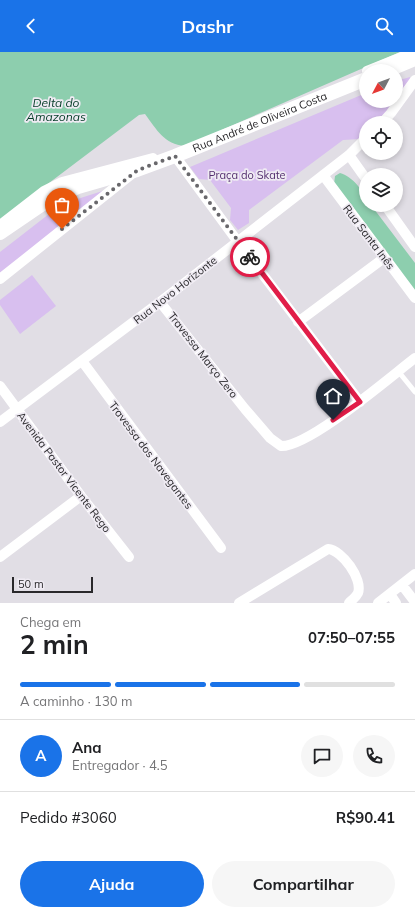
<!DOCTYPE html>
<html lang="pt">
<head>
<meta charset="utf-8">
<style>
	body { margin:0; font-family:Mulish,sans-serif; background:#f6f6f6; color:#202124; height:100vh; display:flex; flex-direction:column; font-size:15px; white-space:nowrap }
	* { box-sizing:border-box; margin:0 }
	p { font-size:13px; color:#757577 }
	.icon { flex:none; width:22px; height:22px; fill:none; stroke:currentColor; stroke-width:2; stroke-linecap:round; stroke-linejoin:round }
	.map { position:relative; height:551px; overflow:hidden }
	.sheet { display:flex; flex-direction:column; background:#fff; flex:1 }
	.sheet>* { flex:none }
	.needle { width:26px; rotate:229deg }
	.controls { position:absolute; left:359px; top:12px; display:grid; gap:8px }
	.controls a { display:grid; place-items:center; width:44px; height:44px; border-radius:50%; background:#fff; box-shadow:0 2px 6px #0003; font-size:20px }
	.scale { position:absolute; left:12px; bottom:10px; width:81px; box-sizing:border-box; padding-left:4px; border:2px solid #29282b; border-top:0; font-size:11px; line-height:14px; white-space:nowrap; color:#29282b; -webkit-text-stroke:3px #efebf3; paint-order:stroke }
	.pin { position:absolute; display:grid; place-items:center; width:34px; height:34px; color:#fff; margin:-41px -17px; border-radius:50% 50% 50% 0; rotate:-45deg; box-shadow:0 0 4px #0007 }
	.pin .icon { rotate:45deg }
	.courier { position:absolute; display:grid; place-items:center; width:40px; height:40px; margin:-20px; border:3px solid #e11d48; border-radius:50%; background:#fff; color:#222; box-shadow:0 1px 5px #0007 }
	.overview em { font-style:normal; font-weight:700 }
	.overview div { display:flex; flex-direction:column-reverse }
	.overview { display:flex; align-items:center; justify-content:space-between; height:68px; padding:0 20px }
	h1 { font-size:26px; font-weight:700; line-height:30px }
	.bar { display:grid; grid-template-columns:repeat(4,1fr); gap:6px 4px; align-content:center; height:48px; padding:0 20px }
	.bar i { height:5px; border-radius:3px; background:#e0e0e0 }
	.bar .on { background:#1a73e8 }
	.bar p { grid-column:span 4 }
	.line { display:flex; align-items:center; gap:10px; padding:0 20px; border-top:1px solid #e0e0e0 }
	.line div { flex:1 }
	.round { display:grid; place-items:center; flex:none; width:42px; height:42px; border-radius:21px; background:#f6f6f6 }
	.primary-button { display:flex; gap:8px; margin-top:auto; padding:8px 20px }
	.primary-button a { flex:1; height:46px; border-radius:24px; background:#1a73e8; color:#fff; font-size:16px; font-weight:700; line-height:46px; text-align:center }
	.primary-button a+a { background:#f6f6f6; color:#202124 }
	header { display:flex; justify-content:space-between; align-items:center; height:52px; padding:0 20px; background:#1a73e8; color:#fff; font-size:18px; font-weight:700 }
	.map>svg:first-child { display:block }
	.green { fill:#d8bfef }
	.water { fill:#8dceae }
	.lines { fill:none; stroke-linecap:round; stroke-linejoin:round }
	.lane { stroke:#fff; stroke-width:5 }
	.street { stroke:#fff; stroke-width:10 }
	.secondary { stroke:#fff; stroke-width:14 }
	.done { stroke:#69686c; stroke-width:4; stroke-dasharray:0 7.2 }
	.route { stroke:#e11d48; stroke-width:5 }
	.labels { text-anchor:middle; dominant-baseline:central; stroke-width:3.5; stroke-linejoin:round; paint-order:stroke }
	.street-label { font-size:11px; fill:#29282b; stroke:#efebf3 }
	.park-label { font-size:11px; fill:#532e6e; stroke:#efebf3 }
	.water-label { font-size:12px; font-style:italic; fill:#043c27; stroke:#efebf3 }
</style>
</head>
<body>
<header><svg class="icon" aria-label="back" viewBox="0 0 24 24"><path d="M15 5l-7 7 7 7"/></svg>Dashr<svg class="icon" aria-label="search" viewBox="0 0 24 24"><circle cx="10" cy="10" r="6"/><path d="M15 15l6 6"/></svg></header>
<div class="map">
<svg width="415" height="551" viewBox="0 0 415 551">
	<rect width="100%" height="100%" fill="#e1dee5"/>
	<path class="green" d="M 410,25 L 412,31 L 376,71 L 366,71 L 366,81 L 360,87 L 343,88 L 249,158 L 249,171 L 238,178 L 230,168 L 231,156 L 210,128 L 199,127 L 190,115 L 366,41 L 366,49 L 396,49 L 396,29 Z
		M 112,136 L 0,221 L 0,200 L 49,162 L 71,149 Z
		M 32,223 L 56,254 L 20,282 L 0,253 L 0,248 Z"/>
	<path class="water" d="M 0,0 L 400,0 L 185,94 C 164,92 157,78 145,62 L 139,63 L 0,168 Z
		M 340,121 C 352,124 366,140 366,153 L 371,153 L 415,211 L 415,239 L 334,132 L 335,124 Z"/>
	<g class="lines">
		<path class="lane" d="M 398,319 L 415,340"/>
		<path class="street" d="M 367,19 L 414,0
			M 382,71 L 391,61 L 415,28
			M 349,103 L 366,127
			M 175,104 L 238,190 L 360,350
			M 323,123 L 415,246
			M 385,153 L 415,195
			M 0,173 L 44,139 L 62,130 L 153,106
			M 0,227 L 133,121
			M 160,250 L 245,357 L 270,386 L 281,394 C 309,395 390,325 415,306
			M 298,270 L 384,206
			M 82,309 L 221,496
			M 0,334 L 81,444 L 129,505
			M 0,370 L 160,250 L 349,103 L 366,86
			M 0,505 L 81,444
			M 402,533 L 415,550
			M 390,542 L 396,551
			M 239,551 L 328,497 C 342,498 363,527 358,541 C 356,545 352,548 349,551
			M 378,551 L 415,522"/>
		<g class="secondary">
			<path d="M 386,19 L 415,7"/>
			<path id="s1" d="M 0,181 L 44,151 L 78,135 L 137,118 L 175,104 L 366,27"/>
		</g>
	</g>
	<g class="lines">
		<path class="done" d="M 62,177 L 138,118 L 175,104 L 250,205"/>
		<path class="route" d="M 250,205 L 360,350 L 333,368"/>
	</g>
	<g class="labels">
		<g class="street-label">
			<text stroke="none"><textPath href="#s1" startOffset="284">Rua André de Oliveira Costa</textPath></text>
			<text transform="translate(369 185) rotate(53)">Rua Santa Inês</text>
			<text transform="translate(175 238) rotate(-38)">Rua Novo Horizonte</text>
			<text transform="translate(203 303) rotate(52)">Travessa Março Zero</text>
			<text transform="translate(151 403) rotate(53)">Travessa dos Navegantes</text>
			<text transform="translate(64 420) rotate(53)">Avenida Pastor Vicente Rego</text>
		</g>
		<g class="park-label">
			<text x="247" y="123">Praça do Skate</text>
		</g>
		<g class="water-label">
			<text x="56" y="50">Delta do<tspan x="56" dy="14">Amazonas</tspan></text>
		</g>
	</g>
</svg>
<div class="controls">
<a><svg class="needle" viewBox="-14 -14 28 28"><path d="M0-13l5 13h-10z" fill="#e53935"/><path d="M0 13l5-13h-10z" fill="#757577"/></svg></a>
<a><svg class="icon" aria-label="locate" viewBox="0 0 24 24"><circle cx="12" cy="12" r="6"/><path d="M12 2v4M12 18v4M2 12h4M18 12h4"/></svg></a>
<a><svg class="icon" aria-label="layers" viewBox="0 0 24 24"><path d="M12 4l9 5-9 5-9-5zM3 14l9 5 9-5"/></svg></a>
</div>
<div class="scale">50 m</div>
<div class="pin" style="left:62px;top:177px;background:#ea580c"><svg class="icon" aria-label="bag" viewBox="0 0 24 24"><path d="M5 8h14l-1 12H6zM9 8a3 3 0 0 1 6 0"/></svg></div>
<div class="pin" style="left:333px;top:368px;background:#1f2937"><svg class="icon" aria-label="home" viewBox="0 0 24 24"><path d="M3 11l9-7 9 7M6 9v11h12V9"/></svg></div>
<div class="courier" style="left:250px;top:205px"><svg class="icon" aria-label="bike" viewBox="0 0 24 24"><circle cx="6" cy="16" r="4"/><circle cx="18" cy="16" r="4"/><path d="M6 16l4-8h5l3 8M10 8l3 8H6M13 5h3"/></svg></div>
</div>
<section class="sheet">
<div class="overview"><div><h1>2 min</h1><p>Chega em</p></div><em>07:50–07:55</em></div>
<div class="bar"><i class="on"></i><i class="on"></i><i class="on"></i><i></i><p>A caminho · 130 m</p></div>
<div class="line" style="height:72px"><b class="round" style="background:#1a73e8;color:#fff">A</b><div><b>Ana</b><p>Entregador · 4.5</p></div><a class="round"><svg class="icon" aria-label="chat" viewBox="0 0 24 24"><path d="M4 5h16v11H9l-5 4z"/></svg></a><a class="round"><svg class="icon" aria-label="phone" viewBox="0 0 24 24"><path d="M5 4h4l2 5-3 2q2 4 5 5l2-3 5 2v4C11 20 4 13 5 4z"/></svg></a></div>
<div class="line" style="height:52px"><div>Pedido #3060</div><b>R$90.41</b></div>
<div class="primary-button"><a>Ajuda</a><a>Compartilhar</a></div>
</section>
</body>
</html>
